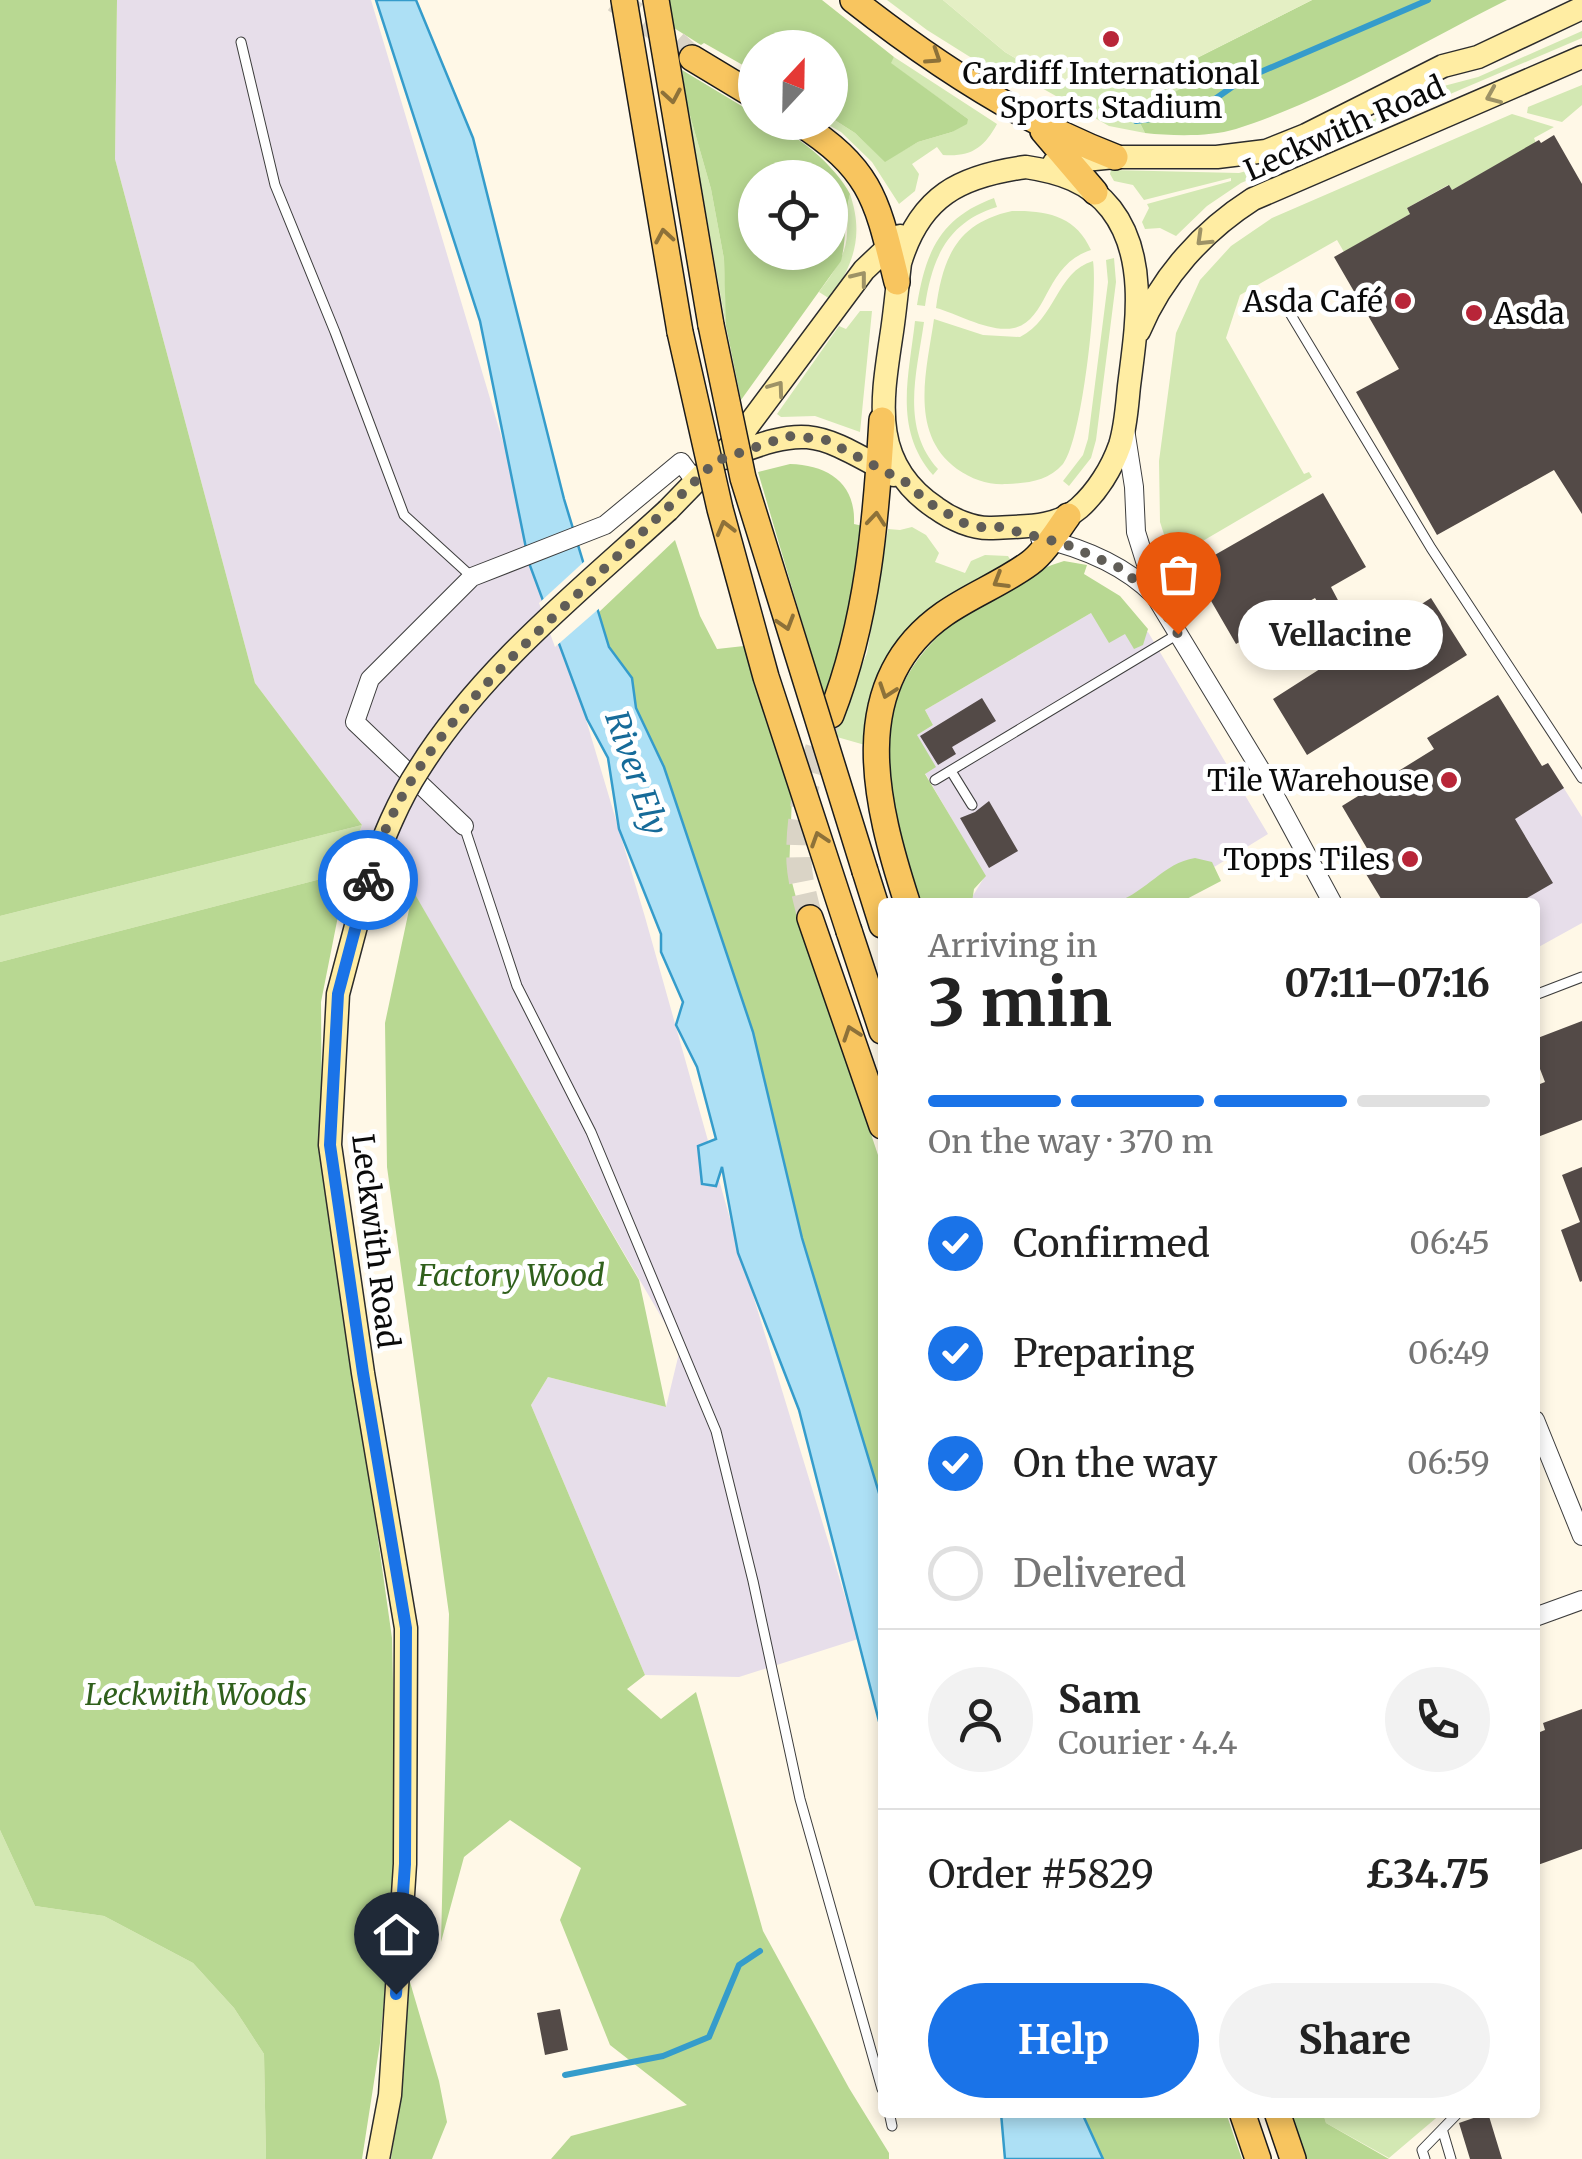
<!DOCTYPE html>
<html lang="en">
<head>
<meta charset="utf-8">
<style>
	body { margin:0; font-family:Merriweather,serif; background:#f2f2f2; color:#222; height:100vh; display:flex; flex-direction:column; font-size:38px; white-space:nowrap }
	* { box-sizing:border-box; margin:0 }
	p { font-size:32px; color:#767676 }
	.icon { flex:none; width:55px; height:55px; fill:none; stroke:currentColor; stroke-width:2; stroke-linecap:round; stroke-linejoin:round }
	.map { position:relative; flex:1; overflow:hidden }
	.details { position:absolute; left:878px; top:898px; width:662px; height:1220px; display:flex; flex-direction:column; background:#fff; border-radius:10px; box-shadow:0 5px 15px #0003 }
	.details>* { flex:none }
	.needle { width:65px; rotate:22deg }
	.buttons { position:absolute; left:738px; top:30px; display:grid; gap:20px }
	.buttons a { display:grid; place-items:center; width:110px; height:110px; border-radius:50%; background:#fff; box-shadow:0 5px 15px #0003; font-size:50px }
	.pin { position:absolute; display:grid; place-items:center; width:85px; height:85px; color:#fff; margin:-102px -42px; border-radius:50% 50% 50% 0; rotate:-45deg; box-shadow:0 0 10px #0007 }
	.pin .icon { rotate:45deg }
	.courier { position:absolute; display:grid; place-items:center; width:100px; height:100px; margin:-50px; border:8px solid #1a73e8; border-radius:50%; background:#fff; color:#222; box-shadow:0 2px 12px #0007 }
	.bubble { position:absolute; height:70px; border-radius:35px; background:#fff; box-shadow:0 5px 15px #0003; font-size:32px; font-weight:700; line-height:70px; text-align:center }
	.headline em { font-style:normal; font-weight:700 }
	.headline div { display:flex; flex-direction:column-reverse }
	.headline { display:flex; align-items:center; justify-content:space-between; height:170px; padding:0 50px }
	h1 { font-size:65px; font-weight:700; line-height:75px }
	.bar { display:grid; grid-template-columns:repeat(4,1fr); gap:15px 10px; align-content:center; height:120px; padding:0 50px }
	.bar i { height:12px; border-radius:8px; background:#e0e0e0 }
	.bar .on { background:#1a73e8 }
	.bar p { grid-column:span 4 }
	.line { display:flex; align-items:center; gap:25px; padding:0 50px; border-top:2px solid #e0e0e0 }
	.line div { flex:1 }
	.round { display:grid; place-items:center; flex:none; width:105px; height:105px; border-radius:52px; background:#f2f2f2 }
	ol { padding:0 50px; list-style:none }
	li { display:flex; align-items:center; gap:30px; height:110px }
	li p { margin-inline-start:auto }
	li .icon { padding:10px; border-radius:50%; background:#1a73e8; color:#fff; stroke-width:4 }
	li:last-child { color:#767676 }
	li i { width:55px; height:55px; border:5px solid #e0e0e0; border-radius:50% }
	.primary-button { display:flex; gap:20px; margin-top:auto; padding:20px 50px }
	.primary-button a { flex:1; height:115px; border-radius:60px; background:#1a73e8; color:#fff; font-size:40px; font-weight:700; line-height:115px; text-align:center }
	.primary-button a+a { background:#f2f2f2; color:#222 }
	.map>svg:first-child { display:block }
	.industrial { fill:#e7deea }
	.green { fill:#d3e8b3 }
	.forest { fill:#b8d892; fill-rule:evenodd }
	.pitch { fill:#e4efc4 }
	.water { fill:#ade0f5; stroke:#359ccb; stroke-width:2.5 }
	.pier { fill:#fff8e7 }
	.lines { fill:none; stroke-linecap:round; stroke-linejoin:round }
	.stream { stroke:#359ccb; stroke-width:6 }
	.building { fill:#534a47 }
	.primary-tunnel { stroke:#dad4c6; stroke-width:25; stroke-dasharray:25 12; stroke-linecap:butt }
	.service-casing { stroke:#3d3d3d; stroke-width:11 }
	.minor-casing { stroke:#3d3d3d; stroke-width:20 }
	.secondary-casing { stroke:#2c2c2c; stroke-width:25 }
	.primary-casing { stroke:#1b1b1b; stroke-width:28 }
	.service { stroke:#fff; stroke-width:9 }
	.minor { stroke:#fff; stroke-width:18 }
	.secondary { stroke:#ffeda3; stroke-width:22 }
	.primary { stroke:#f8c55f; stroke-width:25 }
	.secondary-bridge-casing { stroke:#2c2c2c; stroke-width:25; stroke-linecap:butt }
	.primary-bridge-casing { stroke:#1b1b1b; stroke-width:28; stroke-linecap:butt }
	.secondary-bridge { stroke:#ffeda3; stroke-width:22 }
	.primary-bridge { stroke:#f8c55f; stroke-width:25 }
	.oneway { stroke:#8d7139 }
	.oneway2 { stroke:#9d9266 }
	.done { stroke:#605d57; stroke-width:10; stroke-dasharray:0 18 }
	.route { stroke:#1a73e8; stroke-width:12 }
	.poi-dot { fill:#b82538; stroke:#fff; stroke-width:4 }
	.labels { text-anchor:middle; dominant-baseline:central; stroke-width:10; stroke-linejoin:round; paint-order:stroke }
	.poi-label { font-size:30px; fill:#0a0a0a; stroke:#fff; text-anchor:end }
	.street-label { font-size:30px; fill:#0a0a0a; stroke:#fff }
	.park-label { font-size:30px; font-style:italic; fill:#30601c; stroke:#fff }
	.water-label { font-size:32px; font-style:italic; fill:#166b99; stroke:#fff }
</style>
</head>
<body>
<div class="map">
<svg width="1582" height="2159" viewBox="0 0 1582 2159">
	<rect width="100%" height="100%" fill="#fff8e7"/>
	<path class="industrial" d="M 117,0 L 371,0 L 645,917 L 734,1233 L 858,1639 L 739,1677 L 645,1675 L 531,1405 L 548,1377 L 666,1407 L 680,1349 L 413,892 L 344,873 L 362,825 L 255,683 L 115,159 Z
		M 1091,613 L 1125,634 L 1148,632 L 1268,834 L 1157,902 L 969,902 L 985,876 L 925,773 L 917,735 L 933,725 L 925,710 Z
		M 1548,763 L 1582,817 L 1582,923 L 1535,949 L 1535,902 L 1455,902 L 1418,843 Z"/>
	<path class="green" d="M 887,0 L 943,0 L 1005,52 L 1059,84 L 1087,84 L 1179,67 L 1180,78 L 1185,86 L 1166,98 L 1140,123 L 1145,133 L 1109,126 L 1024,78 L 1018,87 L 927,30 Z
		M 1582,31 L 1582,38 L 1241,183 L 1207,206 L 1176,236 L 1160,228 L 1145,229 L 1142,222 L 1149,208 L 1147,204 L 1231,181 L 1231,178 L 1144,200 L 1133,185 L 1114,181 L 1110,174 L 1111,170 L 1239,173 L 1294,158 L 1440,87 L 1478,77 Z
		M 894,57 L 997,124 C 984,148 971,157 943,155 L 937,147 L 912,164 L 919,174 L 915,191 L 899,204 L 872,162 L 841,132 L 825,123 L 830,122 L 830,117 L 855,133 L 885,161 L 918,142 L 952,132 L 968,119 L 890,63 Z
		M 1582,85 L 1582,105 L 1562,122 L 1527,113 L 1528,107 Z
		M 687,105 L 711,189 L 724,259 L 727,332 Z
		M 1512,114 L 1554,127 L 1534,138 L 1536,143 L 1452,190 L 1448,185 L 1407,208 L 1410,214 L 1344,252 L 1337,240 L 1240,295 L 1226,338 L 1304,474 L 1309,472 L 1312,477 L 1172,559 L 1160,522 L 1159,461 L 1176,333 L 1200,280 L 1231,246 L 1272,218 Z
		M 850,194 C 864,235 854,264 830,299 L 819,292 C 832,274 846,257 847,234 C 848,220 846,208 850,194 Z
		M 994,198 L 997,207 C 947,222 932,259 925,306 L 917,305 C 926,251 940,218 994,198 Z
		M 1012,211 C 1047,210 1076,216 1091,250 C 1044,265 1049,320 1014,328 C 989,333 959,314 936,308 C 943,257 957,223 1012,211 Z
		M 1114,258 L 1116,282 L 1096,440 L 1091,458 L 1069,486 L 1063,481 L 1083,455 L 1088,439 L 1108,282 L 1106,260 Z
		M 1093,261 C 1098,293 1082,441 1063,464 C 1048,481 1029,483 1007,484 C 988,485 973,480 957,469 C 908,433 927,369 934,319 L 983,335 L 1020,337 C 1056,319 1056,272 1093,261 Z
		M 860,311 L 872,311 L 860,432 L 815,416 L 781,417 L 777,414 L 839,326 L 846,329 Z
		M 915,321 L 924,322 C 917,372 900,427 938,469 L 933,475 C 893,429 909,376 915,321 Z
		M 912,527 L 926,535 L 939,553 L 935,562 L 965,573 L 971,561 L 985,555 L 1008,556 L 1011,561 L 940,602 L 865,745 L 837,737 L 835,731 L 867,653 L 888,529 L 900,530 Z
		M 362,825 L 344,873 L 0,962 L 0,916 Z
		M 0,1830 L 35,1906 L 104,1916 L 193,1963 L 234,2008 L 264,2054 L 266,2159 L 0,2159 Z
		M 1323,2113 L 1442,2113 L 1389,2158 L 1326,2123 Z"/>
	<path class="forest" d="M 0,0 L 117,0 L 115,159 L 255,683 L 362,825 L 0,916 Z
		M 669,0 L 822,0 L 894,57 L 891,63 L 968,119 L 967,124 L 952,132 L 918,142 L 885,162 L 855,133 L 830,117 L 830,48 L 755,48 L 755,72 L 704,43 L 701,45 L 674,28 Z
		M 1312,0 L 1507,0 C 1423,42 1325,101 1236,129 C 1209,137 1173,136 1145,133 L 1140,123 L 1142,111 L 1185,86 L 1180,79 L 1179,67 Z
		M 682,70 L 755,114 L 755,122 C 787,122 836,166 850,194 C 844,216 847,238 841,261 L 741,400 L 726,326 L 724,259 L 711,189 L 687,105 ZM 755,178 L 830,178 L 830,252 L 755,252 Z
		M 790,464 C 828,465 856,483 854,524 L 863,526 L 846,630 L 825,700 L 758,472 Z
		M 675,540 L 700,616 L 717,649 L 744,646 L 792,797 L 789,871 L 811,954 L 882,1167 L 882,1503 L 802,1238 L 753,1032 L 664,767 L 636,708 L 632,678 L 609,647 L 598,613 Z
		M 1064,561 L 1087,565 L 1084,574 L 1120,596 L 1148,629 L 1143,645 L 1134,649 L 1125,634 L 1109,643 L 1091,613 L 925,710 L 933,725 L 917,735 L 936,767 L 925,774 L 986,876 L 974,889 L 972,902 L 919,902 C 882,785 856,686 975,607 C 1001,590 1033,570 1064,561 Z
		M 1195,858 L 1212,862 L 1221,881 L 1181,902 L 1116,902 C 1147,892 1163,863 1195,858 Z
		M 344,873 L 337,892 L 342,896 L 321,1002 L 322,1143 L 392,1638 L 397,1859 L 380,2043 L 362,2159 L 266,2159 L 264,2054 L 234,2008 L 193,1963 L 104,1916 L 35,1906 L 0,1830 L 0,962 Z
		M 413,891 L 639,1280 L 666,1407 L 548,1377 L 531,1405 L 645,1675 L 627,1689 L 661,1719 L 696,1692 L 763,1931 L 849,2088 L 889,2153 L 889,2159 L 551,2159 L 571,2136 L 687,2105 L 610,2045 L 560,1920 L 581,1868 L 510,1820 L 464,1857 L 441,1942 L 449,1614 L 387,1167 L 385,1023 Z
		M 405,1965 L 439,2081 L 447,2122 L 432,2159 L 391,2159 L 397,2119 Z
		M 1082,2113 L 1226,2113 L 1242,2159 L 1103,2159 Z
		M 1288,2113 L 1323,2113 L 1326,2123 L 1389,2159 L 1303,2159 Z"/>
	<path class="pitch" d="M 943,0 L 1312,0 L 1179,67 L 1087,84 L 1059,84 L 1005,52 Z"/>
	<path class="water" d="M 376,0 L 416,0 L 473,138 L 564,499 L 609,647 L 632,678 L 636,708 L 664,767 L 753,1032 L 802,1238 L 882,1503 L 882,1733 L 799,1410 L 738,1253 L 722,1167 L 716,1186 L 702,1184 L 698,1146 L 716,1139 L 697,1067 L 676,1025 L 683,1002 L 661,952 L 661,934 L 619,829 L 608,758 L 587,719 L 529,563 L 480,321 Z
		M 1001,2113 L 1082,2113 L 1103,2159 L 1005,2159 Z"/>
	<path class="pier" d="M 587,559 L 602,606 L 555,647 L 539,603 Z"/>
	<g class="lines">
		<path class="stream" d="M 1136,121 L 1195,113 L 1242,80 L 1428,0
			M 565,2075 L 663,2056 L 709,2037 L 739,1965 L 760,1951"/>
	</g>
	<path class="building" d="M 1554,135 L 1582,184 L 1582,514 L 1554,470 L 1437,535 L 1356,392 L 1399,369 L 1334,257 L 1410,214 L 1407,208 L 1449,185 L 1452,190 L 1539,140 L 1541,143 Z
		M 1323,493 L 1366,567 L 1331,587 L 1340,604 L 1324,613 L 1315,598 L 1285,615 L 1298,640 L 1265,658 L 1251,635 L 1236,644 L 1192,568 Z
		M 1431,598 L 1467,655 L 1307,755 L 1273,699 Z
		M 1498,695 L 1542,766 L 1548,763 L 1564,788 L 1515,819 L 1553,883 L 1520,902 L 1383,902 L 1366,874 L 1378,867 L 1342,806 L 1434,749 L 1427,738 Z
		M 982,698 L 996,721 L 952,747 L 956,754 L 938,765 L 920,736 Z
		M 989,801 L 1018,851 L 989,868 L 960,818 L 975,812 Z
		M 1582,1021 L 1582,1120 L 1535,1138 L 1535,1086 L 1545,1082 L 1535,1056 L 1535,1039 Z
		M 1582,1167 L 1582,1281 L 1580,1282 L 1561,1230 L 1580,1222 L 1562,1175 Z
		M 1582,1709 L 1582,1849 L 1535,1866 L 1535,1734 L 1545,1730 L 1543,1723 Z
		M 560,2009 L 568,2050 L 545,2055 L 537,2013 Z
		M 1488,2113 L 1502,2159 L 1470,2159 L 1459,2123 Z"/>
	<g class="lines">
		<path class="primary-tunnel" d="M 615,0 L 671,39 L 692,58
			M 810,918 C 806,901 800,881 799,863 C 797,815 809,768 827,723"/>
		<defs>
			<path id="service" d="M 241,42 L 275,185 L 335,332 L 404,515 L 472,577
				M 1282,300 L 1431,548 L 1582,778
				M 951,771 L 972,805
				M 935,780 L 1178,634
				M 464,826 L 517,986 L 591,1132 L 716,1431 L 753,1581 L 800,1799 L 882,2089
				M 1535,995 L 1582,977
				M 889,2112 L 892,2126
				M 1443,2132 L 1451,2159
				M 1425,2159 L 1422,2150 L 1459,2112"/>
			<path id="minor" d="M 1125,429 L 1134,487 L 1136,532 L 1157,599 L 1262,772 L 1332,902
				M 1040,538 C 1083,548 1123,564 1154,595
				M 464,826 L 355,722 L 370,679 L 472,577 L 605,525 L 681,462 L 695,481
				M 1535,1420 L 1582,1536
				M 1535,1617 L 1582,1600"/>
			<path id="secondary" d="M 1054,163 L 1115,157 L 1217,157 L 1266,151 L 1306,135 L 1443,66 L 1478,57 L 1582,8
				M 1026,167 C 1059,172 1089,181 1111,209 C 1149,258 1136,329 1129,386 C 1127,405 1126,426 1120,445 C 1112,468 1097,492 1079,508 C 1055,529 1021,526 992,528 C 973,529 951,519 936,508 C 871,465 881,404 891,338 C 895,313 897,288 900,263 C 920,196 960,176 1026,167 Z
				M 1139,331 C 1162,276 1203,231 1253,199 L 1582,57
				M 724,458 C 810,424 815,432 894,475
				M 668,510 L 741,435 L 864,270 L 900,236
				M 370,873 L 338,994 L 330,1145 L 363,1373 L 406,1628 L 405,1864 L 390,2095 L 378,2159"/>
			<path id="primary" d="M 624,0 L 680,332
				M 656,0 L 711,325
				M 853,0 C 932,62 1021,121 1115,157
				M 692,58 L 755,96
				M 798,122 C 873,170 877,201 897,282
				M 1043,131 L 1095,192
				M 831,715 C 868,620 876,521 882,420
				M 865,871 L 882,925
				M 907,902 C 876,806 844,684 944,614 C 971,595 1003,583 1030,563 C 1045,552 1057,531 1068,516
				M 810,918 L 882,1126
				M 849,931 L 882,1031
				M 1242,2112 L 1258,2159
				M 1277,2112 L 1293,2159"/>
		</defs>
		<use href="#service" class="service-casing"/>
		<use href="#minor" class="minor-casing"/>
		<use href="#secondary" class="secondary-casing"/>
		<use href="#primary" class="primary-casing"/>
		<use href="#service" class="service"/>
		<use href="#minor" class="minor"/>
		<use href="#secondary" class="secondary"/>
		<use href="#primary" class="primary"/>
		<defs>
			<path id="secondary-bridge" d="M 370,873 C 384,837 398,801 419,769 C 482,668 582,589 668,510"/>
			<path id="primary-bridge" d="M 711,325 L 743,478 L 865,871
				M 680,332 L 720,509 L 766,677 L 849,931"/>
		</defs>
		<use href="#secondary-bridge" class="secondary-bridge-casing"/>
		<use href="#primary-bridge" class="primary-bridge-casing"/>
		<use href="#secondary-bridge" class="secondary-bridge"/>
		<use href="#primary-bridge" class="primary-bridge"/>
	</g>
	<defs><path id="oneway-chevron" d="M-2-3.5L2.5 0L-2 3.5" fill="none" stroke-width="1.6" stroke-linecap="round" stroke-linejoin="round" transform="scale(2.5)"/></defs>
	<g class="oneway">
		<use href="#oneway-chevron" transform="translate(934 57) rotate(33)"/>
		<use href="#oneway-chevron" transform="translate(672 96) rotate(80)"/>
		<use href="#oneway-chevron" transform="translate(664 236) rotate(-100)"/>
		<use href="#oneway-chevron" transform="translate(876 519) rotate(-85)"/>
		<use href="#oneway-chevron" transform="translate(725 528) rotate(-105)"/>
		<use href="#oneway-chevron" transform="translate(1000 581) rotate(149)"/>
		<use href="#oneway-chevron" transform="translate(786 623) rotate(73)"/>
		<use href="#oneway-chevron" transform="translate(887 691) rotate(109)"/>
		<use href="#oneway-chevron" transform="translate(819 839) rotate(-108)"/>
		<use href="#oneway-chevron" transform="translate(851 1033) rotate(-109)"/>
	</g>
	<g class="oneway2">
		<use href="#oneway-chevron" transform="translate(1493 96) rotate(157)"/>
		<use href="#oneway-chevron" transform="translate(1203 239) rotate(136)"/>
		<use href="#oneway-chevron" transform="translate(860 278) rotate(-52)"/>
		<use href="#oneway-chevron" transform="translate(777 388) rotate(-54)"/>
	</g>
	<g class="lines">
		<path class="done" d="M 368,880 C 400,759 496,671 583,589 C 628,546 672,504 716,461 L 788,436 L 824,439 L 911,485 L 924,500 L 964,523 L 985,528 L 999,527 L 1065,544 L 1120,568 L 1157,599 L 1178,634"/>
		<path class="route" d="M 368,880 L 338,994 L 330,1145 L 363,1373 L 406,1628 L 405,1864 L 396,1994"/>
	</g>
	<g class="poi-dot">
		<circle cx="1111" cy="39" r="10"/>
		<circle cx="1403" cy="301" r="10"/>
		<circle cx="1474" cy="313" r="10"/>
		<circle cx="1449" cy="780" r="10"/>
		<circle cx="1410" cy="859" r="10"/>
	</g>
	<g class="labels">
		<g class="poi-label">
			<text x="1111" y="73" text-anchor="middle">Cardiff International<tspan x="1111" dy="34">Sports Stadium</tspan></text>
			<text x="1383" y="301">Asda Café</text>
			<text x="1494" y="313" text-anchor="start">Asda</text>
			<text x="1429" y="780">Tile Warehouse</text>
			<text x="1390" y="859">Topps Tiles</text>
		</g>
		<g class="street-label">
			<text transform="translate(1344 128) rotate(-24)">Leckwith Road</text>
			<text transform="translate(376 1241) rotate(83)">Leckwith Road</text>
		</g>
		<g class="park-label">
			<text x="511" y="1275">Factory Wood</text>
			<text x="196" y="1694">Leckwith Woods</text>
		</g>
		<g class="water-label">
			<text transform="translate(636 773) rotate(71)">River Ely</text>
		</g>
	</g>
</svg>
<div class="buttons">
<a><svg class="needle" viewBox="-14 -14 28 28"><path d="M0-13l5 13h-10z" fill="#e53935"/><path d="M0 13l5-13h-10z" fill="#767676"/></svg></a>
<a><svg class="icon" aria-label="locate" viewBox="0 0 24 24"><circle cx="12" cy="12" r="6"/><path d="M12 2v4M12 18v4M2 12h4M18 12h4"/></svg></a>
</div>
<div class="pin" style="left:1178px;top:634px;background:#ea580c"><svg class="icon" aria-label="bag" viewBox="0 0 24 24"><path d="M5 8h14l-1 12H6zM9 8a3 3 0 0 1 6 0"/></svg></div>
<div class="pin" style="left:396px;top:1994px;background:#1f2937"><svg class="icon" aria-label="home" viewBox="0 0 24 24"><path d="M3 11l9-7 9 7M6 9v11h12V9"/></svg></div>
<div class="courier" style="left:368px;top:880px"><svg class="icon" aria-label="bike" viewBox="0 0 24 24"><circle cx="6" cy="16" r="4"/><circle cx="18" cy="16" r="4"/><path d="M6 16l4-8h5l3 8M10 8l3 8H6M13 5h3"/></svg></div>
<div class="bubble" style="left:1238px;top:600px;width:205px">Vellacine</div>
<section class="details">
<div class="headline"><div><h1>3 min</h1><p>Arriving in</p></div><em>07:11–07:16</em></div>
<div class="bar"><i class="on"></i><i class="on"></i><i class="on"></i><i></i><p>On the way · 370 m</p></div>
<ol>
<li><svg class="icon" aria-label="check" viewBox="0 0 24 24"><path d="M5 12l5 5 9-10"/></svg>Confirmed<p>06:45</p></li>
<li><svg class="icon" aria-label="check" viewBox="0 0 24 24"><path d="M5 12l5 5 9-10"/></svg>Preparing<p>06:49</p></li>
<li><svg class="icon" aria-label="check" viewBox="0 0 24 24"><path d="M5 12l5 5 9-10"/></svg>On the way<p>06:59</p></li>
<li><i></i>Delivered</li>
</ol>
<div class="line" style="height:180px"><a class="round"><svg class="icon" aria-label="person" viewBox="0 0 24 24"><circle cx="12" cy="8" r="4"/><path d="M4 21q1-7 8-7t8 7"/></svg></a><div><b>Sam</b><p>Courier · 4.4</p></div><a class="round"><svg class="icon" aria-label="phone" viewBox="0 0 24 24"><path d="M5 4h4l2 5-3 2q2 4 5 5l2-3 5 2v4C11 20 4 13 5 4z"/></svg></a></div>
<div class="line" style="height:130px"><div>Order #5829</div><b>£34.75</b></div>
<div class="primary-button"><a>Help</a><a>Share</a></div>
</section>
</div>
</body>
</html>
